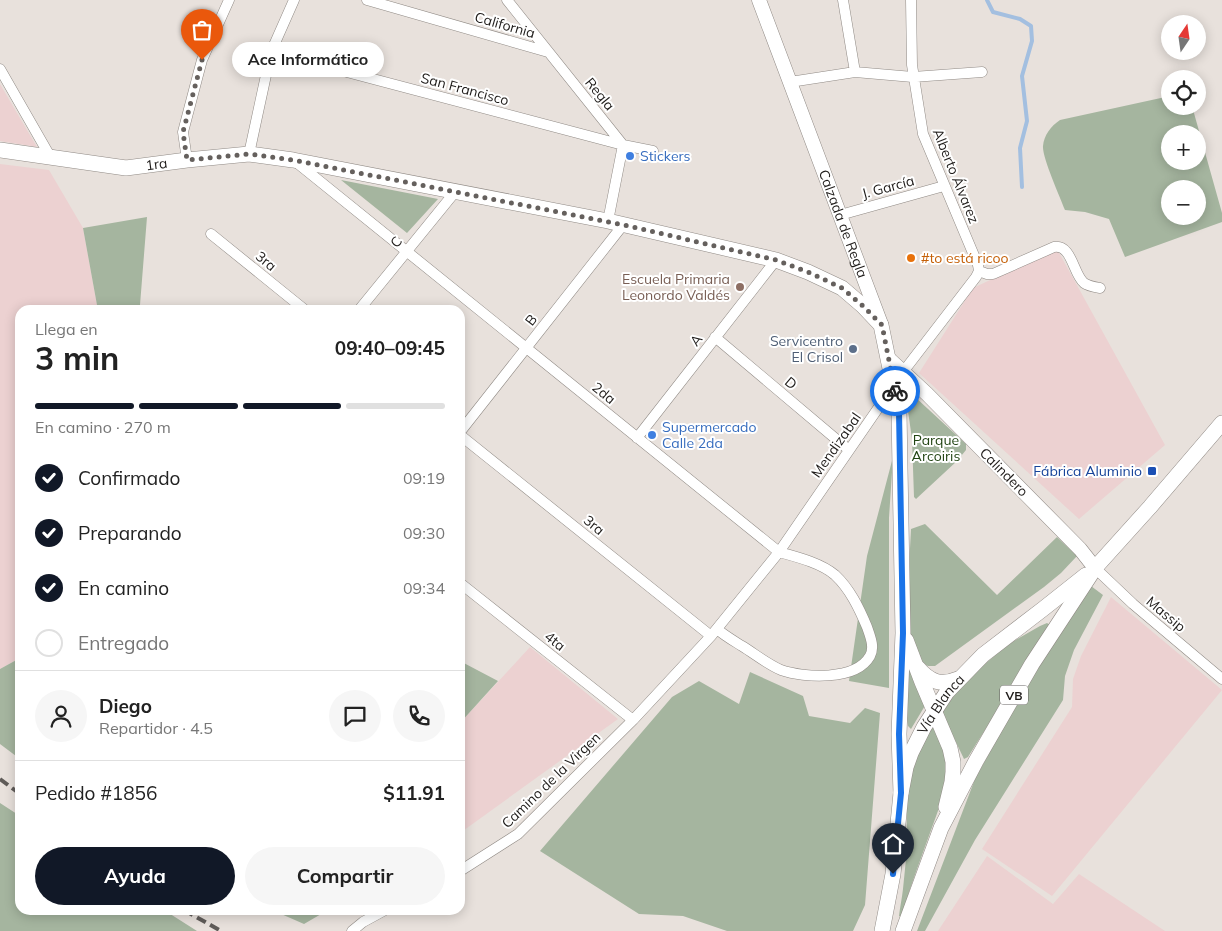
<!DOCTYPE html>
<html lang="es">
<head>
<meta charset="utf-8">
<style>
	body { margin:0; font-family:Mulish,sans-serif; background:#f6f6f6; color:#222; height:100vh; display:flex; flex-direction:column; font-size:19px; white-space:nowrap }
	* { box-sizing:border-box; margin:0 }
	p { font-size:16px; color:#767676 }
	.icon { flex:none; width:28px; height:28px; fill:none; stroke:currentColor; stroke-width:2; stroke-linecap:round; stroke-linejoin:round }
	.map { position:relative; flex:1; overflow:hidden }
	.details { position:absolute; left:15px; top:305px; width:450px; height:610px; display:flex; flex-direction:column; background:#fff; border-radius:15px; box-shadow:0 2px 12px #0003 }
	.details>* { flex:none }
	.needle { width:32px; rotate:13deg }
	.buttons { position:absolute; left:1161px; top:15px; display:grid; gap:10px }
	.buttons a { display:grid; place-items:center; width:45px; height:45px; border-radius:50%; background:#fff; box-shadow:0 2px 12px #0003; font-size:25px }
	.pin { position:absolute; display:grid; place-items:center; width:42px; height:42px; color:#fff; margin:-51px -21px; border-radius:50% 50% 50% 0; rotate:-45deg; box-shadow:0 0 5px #0007 }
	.pin .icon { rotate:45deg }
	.courier { position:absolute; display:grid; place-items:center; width:50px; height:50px; margin:-25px; border:4px solid #1a73e8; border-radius:50%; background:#fff; color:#222; box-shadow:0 1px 6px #0007 }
	.bubble { position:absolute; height:35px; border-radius:18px; background:#fff; box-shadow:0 2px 12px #0003; font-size:16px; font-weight:700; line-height:35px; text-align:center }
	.head em { font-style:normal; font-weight:700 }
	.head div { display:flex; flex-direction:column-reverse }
	.head { display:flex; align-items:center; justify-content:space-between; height:85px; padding:0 20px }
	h1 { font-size:32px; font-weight:700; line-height:38px }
	.bar { display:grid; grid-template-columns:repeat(4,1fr); gap:8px 5px; align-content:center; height:60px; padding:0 20px }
	.bar i { height:6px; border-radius:4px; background:#e0e0e0 }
	.bar .on { background:#111827 }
	.bar p { grid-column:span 4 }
	.line { display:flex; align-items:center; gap:12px; padding:0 20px; border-top:1px solid #e0e0e0 }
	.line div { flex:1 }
	.round { display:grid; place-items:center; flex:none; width:52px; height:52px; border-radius:26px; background:#f6f6f6 }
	ol { padding:0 20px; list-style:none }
	li { display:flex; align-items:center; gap:15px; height:55px }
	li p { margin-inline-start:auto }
	li .icon { padding:5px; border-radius:50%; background:#111827; color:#fff; stroke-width:4 }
	li:last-child { color:#767676 }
	li i { width:28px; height:28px; border:2px solid #e0e0e0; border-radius:50% }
	.action { display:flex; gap:10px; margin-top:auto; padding:10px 20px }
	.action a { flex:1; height:58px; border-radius:30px; background:#111827; color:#fff; font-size:20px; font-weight:700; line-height:58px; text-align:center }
	.action a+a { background:#f6f6f6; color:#222 }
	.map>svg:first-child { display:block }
	.industrial { fill:#ecd1d1 }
	.green { fill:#a5b59f; fill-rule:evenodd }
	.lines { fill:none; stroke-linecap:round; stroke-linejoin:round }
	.stream { stroke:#a3bfe0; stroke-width:4 }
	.minor-casing { stroke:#908a85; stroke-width:11 }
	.secondary-casing { stroke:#908a85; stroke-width:15 }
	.primary-casing { stroke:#908a85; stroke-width:16 }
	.minor { stroke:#fff; stroke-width:10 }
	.secondary { stroke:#fff; stroke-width:14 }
	.primary { stroke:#fff; stroke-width:15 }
	.rail { stroke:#605c59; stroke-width:4; stroke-dasharray:10 5; stroke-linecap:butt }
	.done { stroke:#65605d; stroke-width:5; stroke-dasharray:0 9 }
	.route { stroke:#1a73e8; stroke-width:6 }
	.shop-dot { fill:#3f7fe0; stroke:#fff; stroke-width:2 }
	.food-dot { fill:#e8710a; stroke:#fff; stroke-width:2 }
	.education-dot { fill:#8d6e63; stroke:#fff; stroke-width:2 }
	.service-dot { fill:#5c6f8a; stroke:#fff; stroke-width:2 }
	.transit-dot { fill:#1a4fb4; stroke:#fff; stroke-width:2 }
	.labels { text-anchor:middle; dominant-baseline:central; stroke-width:4; stroke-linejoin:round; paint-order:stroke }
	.shield { fill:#fff; stroke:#625f5e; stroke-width:1 }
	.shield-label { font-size:12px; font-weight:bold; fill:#1e1b19 }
	.street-label { font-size:14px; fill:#1e1b19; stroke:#fff }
	.shop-label { font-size:14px; fill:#366cbe; stroke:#fff; text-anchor:start }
	.food-label { font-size:14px; fill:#c56008; stroke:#fff; text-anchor:start }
	.education-label { font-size:14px; fill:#785e54; stroke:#fff; text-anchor:end }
	.service-label { font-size:14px; fill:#4e5e75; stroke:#fff; text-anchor:end }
	.park-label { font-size:14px; fill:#234514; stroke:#fff }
	.transit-label { font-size:14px; fill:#164399; stroke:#fff; text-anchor:end }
</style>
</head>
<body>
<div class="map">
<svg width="1222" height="931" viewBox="0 0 1222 931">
	<rect width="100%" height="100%" fill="#e8e1dc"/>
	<path class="industrial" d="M 0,84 L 37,147 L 0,141 Z
		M 0,164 L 49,170 L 83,228 L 97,305 L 96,310 L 20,310 L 20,658 L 0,669 Z
		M 1057,249 L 1165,445 L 1079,519 L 919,373 L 973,288 Z
		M 1111,597 L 1222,690 L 1052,896 L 982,849 L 1072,707 L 1073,679 L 1081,656 Z
		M 530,647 L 618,719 L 460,833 L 460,723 Z
		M 987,856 L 1053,904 L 1079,874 L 1165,931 L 938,931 Z"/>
	<path class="green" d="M 1170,96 L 1170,106 L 1192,106 L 1222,213 L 1222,222 L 1125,257 L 1109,219 L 1085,212 L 1065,210 C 1060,197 1042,157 1043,146 C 1044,135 1051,126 1060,120 ZM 1170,134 L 1198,134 L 1198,161 L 1170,161 ZM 1170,189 L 1198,189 L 1198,216 L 1170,216 Z
		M 341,180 L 438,199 L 407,233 Z
		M 147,217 L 140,305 L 142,310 L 96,310 L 97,305 L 83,228 Z
		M 902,385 L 966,444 L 966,450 L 957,461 L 916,499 L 914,497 L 912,439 L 908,411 Z
		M 893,457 L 889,518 L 889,688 L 849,681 L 867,556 Z
		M 925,524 L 997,595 L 1057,537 L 1077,556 L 1061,573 L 1044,587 L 935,666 L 928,666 L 921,662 L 911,640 L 909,623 L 908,587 L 911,529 Z
		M 1091,586 L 1103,595 L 1074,650 L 1065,676 L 1063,700 L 975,840 L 925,931 L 917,931 L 975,779 L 1015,706 L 1059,634 Z
		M 1047,623 L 1050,625 L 1049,628 L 968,757 L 964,759 L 942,713 L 943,709 L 965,681 L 1000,651 L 1014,641 L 1040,626 Z
		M 20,658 L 20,759 L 0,744 L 0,669 Z
		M 460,661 L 498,681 L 460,723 Z
		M 910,667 L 926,704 L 911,729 L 908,726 L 907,718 L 909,669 Z
		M 750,672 L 803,696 L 809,716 L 850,723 L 865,708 L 880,713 L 865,905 L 853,931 L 727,931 L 683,916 L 639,914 L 540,851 L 672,697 L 699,681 L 739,704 Z
		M 933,726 L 946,751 L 949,769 L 939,808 L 917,869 L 909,892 L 903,916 L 901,917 L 899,916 C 900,907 902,898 903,889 C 904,879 905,869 906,859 C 908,828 904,793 914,763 C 918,750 926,738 933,726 Z
		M 0,803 L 20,816 L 20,910 L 164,910 L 197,931 L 0,931 Z
		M 272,910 L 328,910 L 304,924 Z"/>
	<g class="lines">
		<path class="stream" d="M 987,0 L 993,12 L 1020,19 L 1031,26 L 1032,41 L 1022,76 L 1027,121 L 1020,148 L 1022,187"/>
		<defs>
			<path id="minor" d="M 367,0 L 548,52
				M 507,0 L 623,145 L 608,221
				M 843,0 L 855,72
				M 911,0 L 912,65 L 923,134 L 978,265 L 979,271
				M 271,52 L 623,145 L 653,151
				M 0,69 L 51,158
				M 790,82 L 855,72 L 913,77 L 982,72
				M 249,154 L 271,52 L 294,0
				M 187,160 L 183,132 L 198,75 L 202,60 L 229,0
				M 296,162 L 779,552 C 797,557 821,563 835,575 C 850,589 859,608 867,627 C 870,636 875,647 870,656 C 856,681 804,678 781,670 C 767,664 755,654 742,646 C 734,641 725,636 717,629
				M 840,215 L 944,186
				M 211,234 L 305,310
				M 979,271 L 987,274 L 993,274 L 1054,247 C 1072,244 1073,274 1084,283 C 1088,286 1094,287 1100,288
				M 359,310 L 455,192
				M 715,337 L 849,450
				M 460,432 L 623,225
				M 460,435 L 711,636
				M 637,438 L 776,260
				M 1095,568 L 1133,604 L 1222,679
				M 460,583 L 633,720
				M 460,871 L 518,834 L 633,720 L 711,636 L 779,552 L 903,372 L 976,277 L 979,271
				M 352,931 L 363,922 L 385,910"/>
			<g id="secondary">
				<path id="s1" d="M 759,0 L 881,324"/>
				<path d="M 888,358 L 927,394 L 1080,549 L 1095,568"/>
			</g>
			<g id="primary">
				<path id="s2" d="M 0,150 L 126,168 L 187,160 L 249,154 L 293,160 L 608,221 L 776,260 L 808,272 L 842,288 L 863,306 L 881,325 L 899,412 L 903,633 L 899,734 L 901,793"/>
				<path d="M 906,640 L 922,682 L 950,748 L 953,762 L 953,772 L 952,782 L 946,807"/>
				<path d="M 918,668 C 930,682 941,686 958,679"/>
				<path id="s3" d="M 882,931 L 893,874 L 901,793 L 906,767 L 911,753 L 924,727 L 947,692 L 983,655 L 1043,609 L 1086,575"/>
				<path d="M 903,931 L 941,828 L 976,761 L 1032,664 L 1095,568 L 1150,507 L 1222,423"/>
			</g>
		</defs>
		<use href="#minor" class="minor-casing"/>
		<use href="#secondary" class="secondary-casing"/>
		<use href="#primary" class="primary-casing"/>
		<use href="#minor" class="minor"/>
		<use href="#secondary" class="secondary"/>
		<use href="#primary" class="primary"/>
		<path class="rail" d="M 0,779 L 20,794
			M 184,910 L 221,931"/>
	</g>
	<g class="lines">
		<path class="done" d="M 202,60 L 183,132 L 187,160 L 249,154 L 293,160 L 624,225 L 776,260 L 808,272 L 842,288 L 863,306 L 882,325 L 895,391"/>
		<path class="route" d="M 893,874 L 901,793 L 899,734 L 903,633 L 899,412 L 895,391"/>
	</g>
	<g class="shop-dot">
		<circle cx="630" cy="156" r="5"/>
		<circle cx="652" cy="435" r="5"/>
	</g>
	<circle class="food-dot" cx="911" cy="258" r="5"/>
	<circle class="education-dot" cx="740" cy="287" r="5"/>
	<circle class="service-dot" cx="853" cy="349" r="5"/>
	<rect class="transit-dot" x="1147" y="466" width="10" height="10" rx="2.5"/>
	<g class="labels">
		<rect class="shield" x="1000" y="685.5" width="28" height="19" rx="4"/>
		<g class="shield-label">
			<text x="1014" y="695">VB</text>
		</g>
		<g class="street-label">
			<text transform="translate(505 25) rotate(16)">California</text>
			<text transform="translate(465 89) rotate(15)">San Francisco</text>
			<text transform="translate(600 94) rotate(51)">Regla</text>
			<text stroke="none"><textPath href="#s2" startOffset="158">1ra</textPath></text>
			<text transform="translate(956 176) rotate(68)">Alberto Álvarez</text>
			<text transform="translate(888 187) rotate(-15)">J. García</text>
			<text stroke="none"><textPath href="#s1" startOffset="239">Calzada de Regla</textPath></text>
			<text transform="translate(396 242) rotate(-51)">C</text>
			<text transform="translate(266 261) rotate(39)">3ra</text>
			<text transform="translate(531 320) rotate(-52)">B</text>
			<text transform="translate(696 340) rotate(-52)">A</text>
			<text transform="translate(791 383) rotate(40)">D</text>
			<text transform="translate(604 393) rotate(39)">2da</text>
			<text transform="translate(836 445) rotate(-55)">Mendizabal</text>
			<text transform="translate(1004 472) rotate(45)">Calindero</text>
			<text transform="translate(594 525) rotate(39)">3ra</text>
			<text transform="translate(1166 614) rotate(40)">Massip</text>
			<text transform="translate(555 641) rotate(38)">4ta</text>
			<text stroke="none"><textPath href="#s3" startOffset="238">Vía Blanca</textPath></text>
			<text transform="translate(551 780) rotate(-44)">Camino de la Virgen</text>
		</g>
		<g class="shop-label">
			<text x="640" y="156">Stickers</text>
			<text x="662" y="427">Supermercado<tspan x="662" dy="16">Calle 2da</tspan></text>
		</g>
		<g class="food-label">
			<text x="921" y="258">#to está ricoo</text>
		</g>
		<g class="education-label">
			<text x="730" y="279">Escuela Primaria<tspan x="730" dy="16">Leonordo Valdés</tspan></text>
		</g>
		<g class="service-label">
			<text x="843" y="341">Servicentro<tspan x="843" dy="16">El Crisol</tspan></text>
		</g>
		<g class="park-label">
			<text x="936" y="440">Parque<tspan x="936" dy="16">Arcoiris</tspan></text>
		</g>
		<g class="transit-label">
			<text x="1142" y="471">Fábrica Aluminio</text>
		</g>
	</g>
</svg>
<div class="buttons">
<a><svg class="needle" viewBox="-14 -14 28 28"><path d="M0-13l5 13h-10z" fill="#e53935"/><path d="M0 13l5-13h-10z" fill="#767676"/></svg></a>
<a><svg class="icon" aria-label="locate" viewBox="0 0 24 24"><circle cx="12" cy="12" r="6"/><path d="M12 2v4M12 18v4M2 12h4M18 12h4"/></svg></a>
<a>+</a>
<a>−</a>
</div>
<div class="pin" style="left:202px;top:60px;background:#ea580c"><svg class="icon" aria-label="bag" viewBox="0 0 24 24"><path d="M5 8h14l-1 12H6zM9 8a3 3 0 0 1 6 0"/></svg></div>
<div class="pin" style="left:893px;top:874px;background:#1f2937"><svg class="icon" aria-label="home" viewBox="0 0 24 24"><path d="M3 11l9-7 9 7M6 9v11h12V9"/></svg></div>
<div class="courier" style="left:895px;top:391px"><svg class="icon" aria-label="bike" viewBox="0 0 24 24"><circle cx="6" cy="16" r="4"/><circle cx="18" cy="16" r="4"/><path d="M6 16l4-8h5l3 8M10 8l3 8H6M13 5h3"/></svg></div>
<div class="bubble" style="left:232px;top:42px;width:152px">Ace Informático</div>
<section class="details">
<div class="head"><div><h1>3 min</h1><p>Llega en</p></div><em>09:40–09:45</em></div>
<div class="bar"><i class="on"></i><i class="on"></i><i class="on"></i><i></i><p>En camino · 270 m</p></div>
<ol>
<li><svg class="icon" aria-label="check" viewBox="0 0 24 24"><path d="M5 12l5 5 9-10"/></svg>Confirmado<p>09:19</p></li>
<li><svg class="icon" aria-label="check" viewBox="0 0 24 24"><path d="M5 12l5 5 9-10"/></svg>Preparando<p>09:30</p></li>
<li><svg class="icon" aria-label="check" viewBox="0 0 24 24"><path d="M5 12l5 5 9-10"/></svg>En camino<p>09:34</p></li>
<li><i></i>Entregado</li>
</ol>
<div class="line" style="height:90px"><a class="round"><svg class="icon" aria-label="person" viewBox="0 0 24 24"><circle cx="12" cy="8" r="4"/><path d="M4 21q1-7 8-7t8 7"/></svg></a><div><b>Diego</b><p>Repartidor · 4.5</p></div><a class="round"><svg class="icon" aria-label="chat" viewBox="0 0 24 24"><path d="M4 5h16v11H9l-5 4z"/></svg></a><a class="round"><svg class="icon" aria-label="phone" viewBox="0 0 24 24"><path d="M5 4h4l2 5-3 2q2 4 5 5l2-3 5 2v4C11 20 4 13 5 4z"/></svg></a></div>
<div class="line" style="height:65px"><div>Pedido #1856</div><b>$11.91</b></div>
<div class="action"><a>Ayuda</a><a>Compartir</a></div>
</section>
</div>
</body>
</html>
